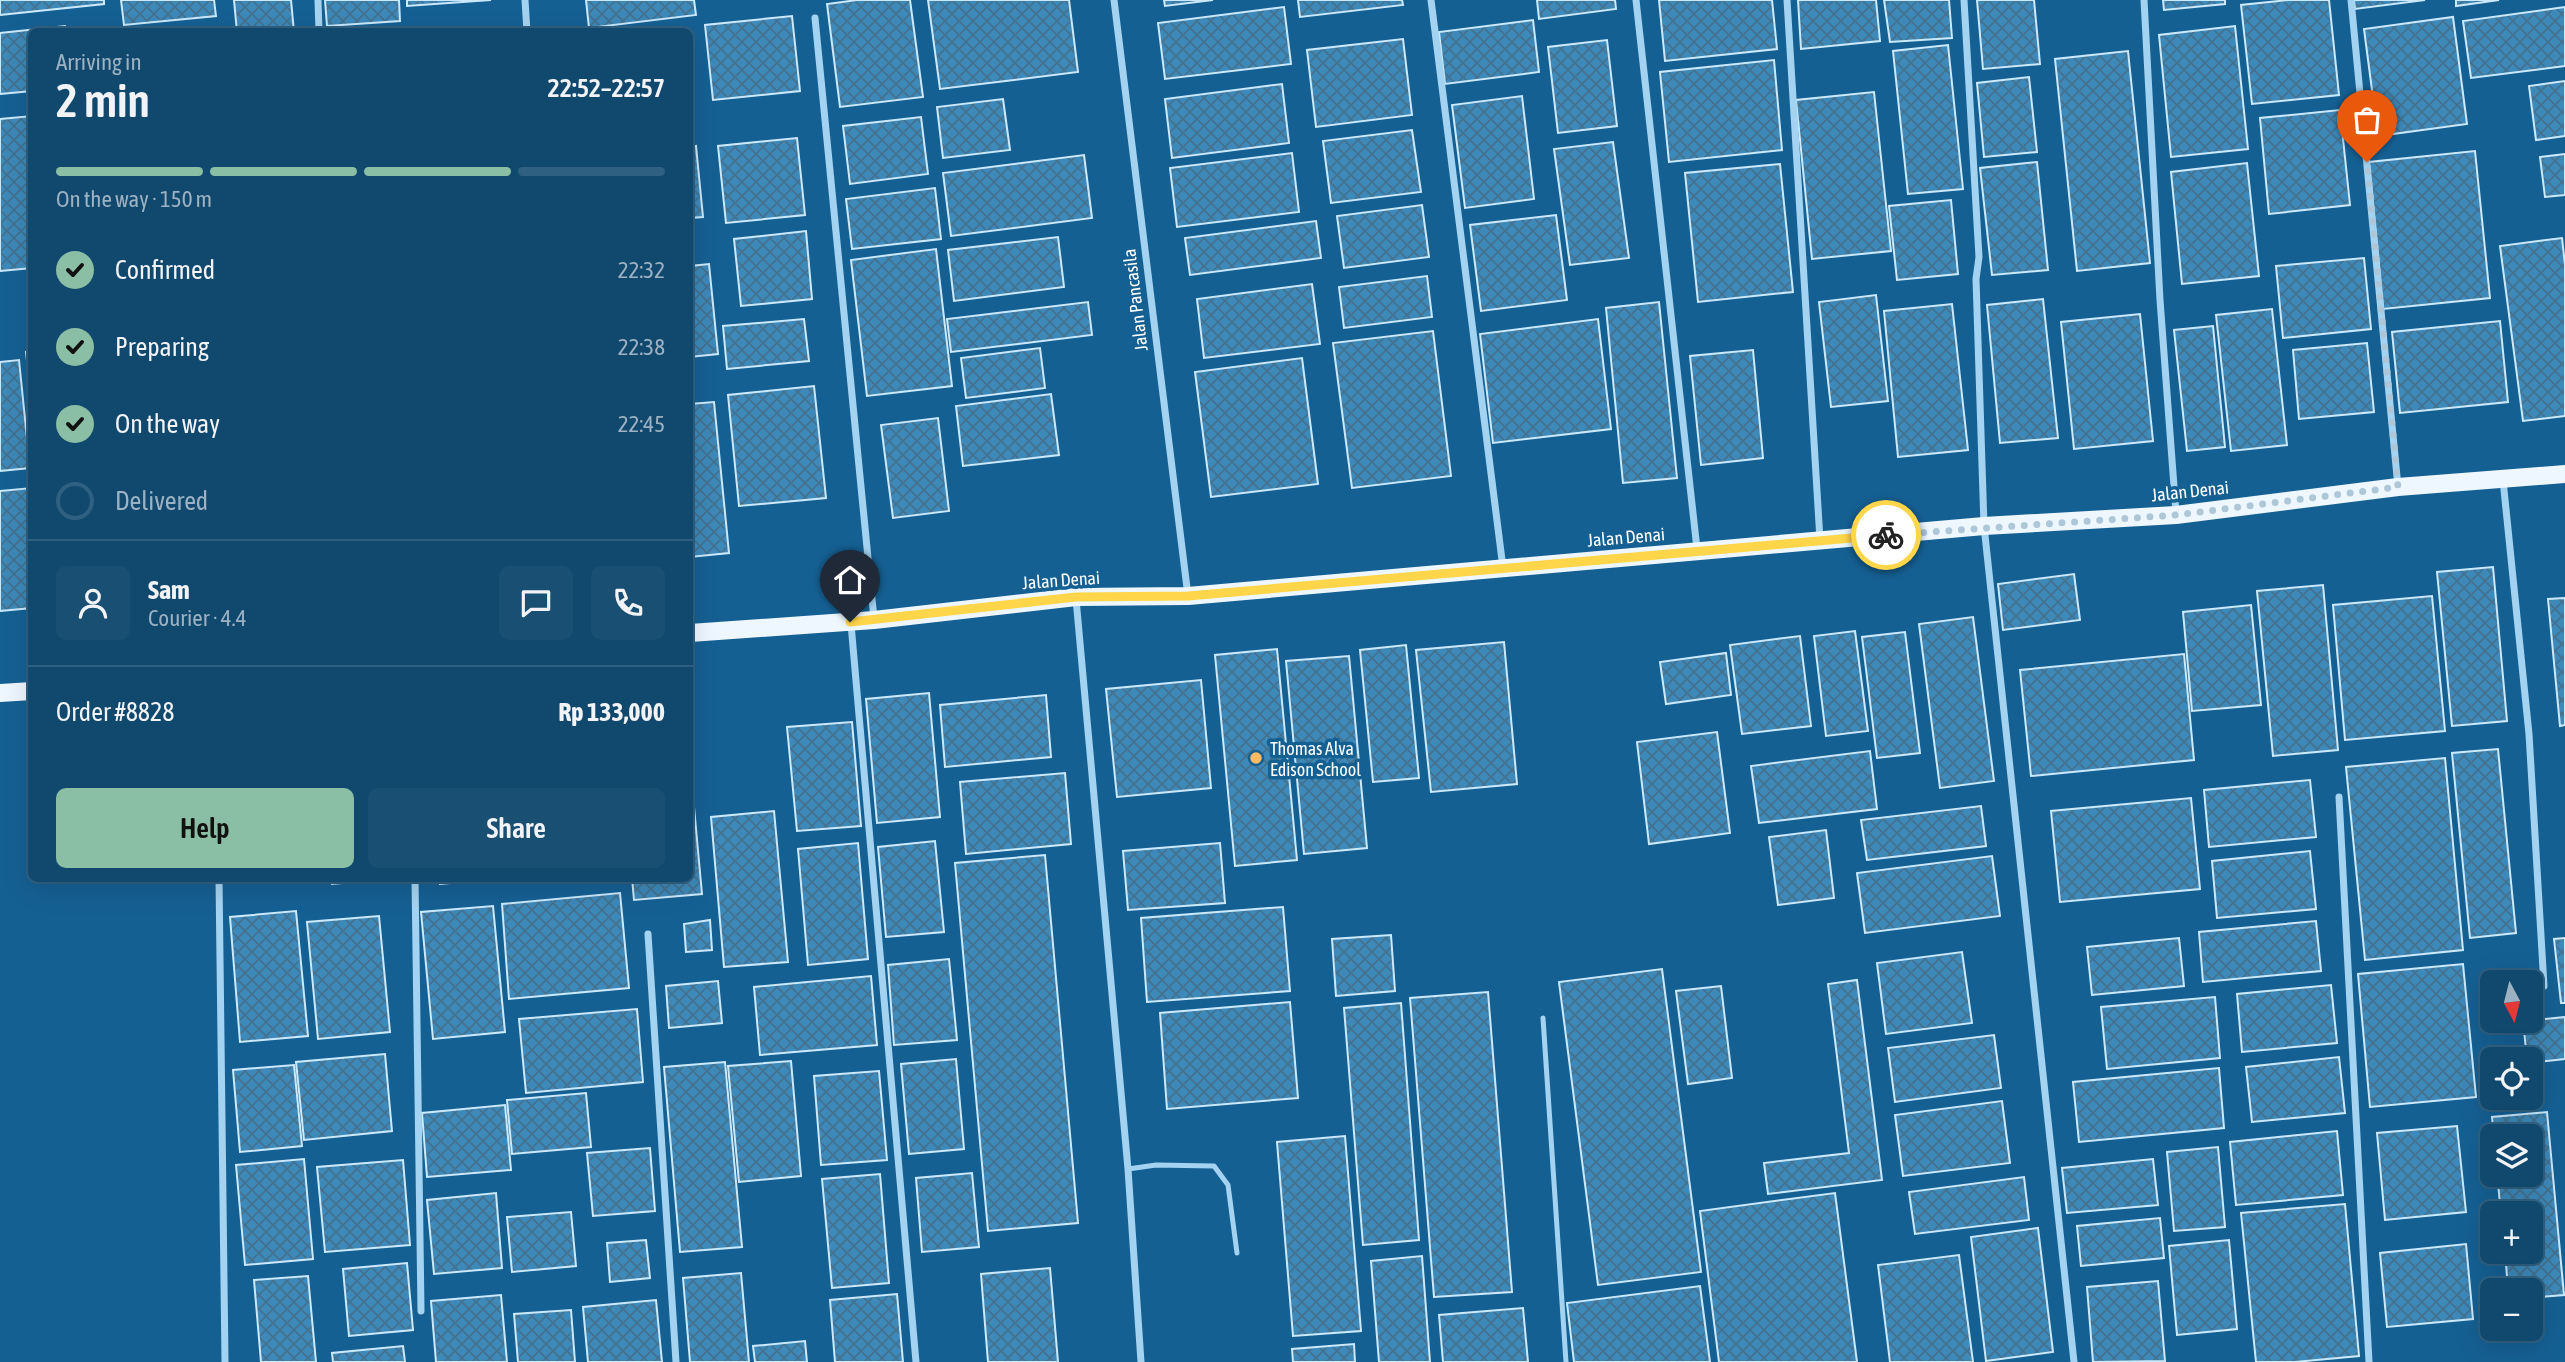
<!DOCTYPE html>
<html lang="en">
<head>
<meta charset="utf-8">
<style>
	body { margin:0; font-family:"Asap Condensed",sans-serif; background:#194f73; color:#f1f3f6; height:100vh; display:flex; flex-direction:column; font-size:26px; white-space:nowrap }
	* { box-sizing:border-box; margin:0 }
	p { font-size:23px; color:#9cb2c2 }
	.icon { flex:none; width:38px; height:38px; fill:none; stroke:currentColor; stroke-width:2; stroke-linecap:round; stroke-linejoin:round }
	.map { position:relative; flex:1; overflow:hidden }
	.side { position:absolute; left:28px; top:28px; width:665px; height:854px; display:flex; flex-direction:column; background:#10486e; border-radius:10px; box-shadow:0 7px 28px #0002,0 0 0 2px #306081 }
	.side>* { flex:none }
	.needle { width:46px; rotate:173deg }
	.tools { position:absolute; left:2480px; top:970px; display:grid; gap:14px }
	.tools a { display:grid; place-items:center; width:63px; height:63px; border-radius:10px; background:#10486e; box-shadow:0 7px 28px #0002,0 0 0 2px #306081; font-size:35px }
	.pin { position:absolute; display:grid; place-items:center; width:60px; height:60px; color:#fff; margin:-72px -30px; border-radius:50% 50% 50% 0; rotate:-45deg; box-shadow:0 0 7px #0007 }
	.pin .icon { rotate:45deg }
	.courier { position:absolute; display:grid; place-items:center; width:70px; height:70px; margin:-35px; border:5px solid #ffd54a; border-radius:50%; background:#fff; color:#222; box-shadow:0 2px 9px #0007 }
	.headline em { font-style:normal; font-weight:600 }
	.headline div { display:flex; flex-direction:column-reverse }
	.headline { display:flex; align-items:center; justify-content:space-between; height:119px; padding:0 28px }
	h1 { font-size:46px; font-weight:600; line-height:52px }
	.bar { display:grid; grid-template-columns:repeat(4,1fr); gap:10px 7px; align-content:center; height:84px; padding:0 28px }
	.bar i { height:9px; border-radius:5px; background:#306081 }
	.bar .selected { background:#8abfa5 }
	.bar p { grid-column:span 4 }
	.line { display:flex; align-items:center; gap:18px; padding:0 28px; border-top:2px solid #306081 }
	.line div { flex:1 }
	.round { display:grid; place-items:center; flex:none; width:74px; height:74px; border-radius:10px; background:#194f73 }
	ol { padding:0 28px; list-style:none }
	li { display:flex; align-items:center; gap:21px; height:77px }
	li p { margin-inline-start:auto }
	li .icon { padding:7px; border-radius:50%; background:#8abfa5; color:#111; stroke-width:4 }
	li:last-child { color:#9cb2c2 }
	li i { width:38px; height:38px; border:4px solid #306081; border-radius:50% }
	.cta { display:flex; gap:14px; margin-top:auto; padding:14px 28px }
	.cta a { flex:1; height:80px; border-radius:10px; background:#8abfa5; color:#111; font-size:28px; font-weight:600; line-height:80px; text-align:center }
	.cta a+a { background:#194f73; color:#f1f3f6 }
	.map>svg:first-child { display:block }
	.building { fill:url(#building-cross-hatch); stroke:#cbe9fc; stroke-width:2 }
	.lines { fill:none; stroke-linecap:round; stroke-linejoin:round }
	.lane { stroke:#a4d3f1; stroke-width:5 }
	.street { stroke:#a4d3f1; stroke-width:7 }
	.primary { stroke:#eef7ff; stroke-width:18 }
	.done { stroke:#adc7d9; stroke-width:7; stroke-dasharray:0 12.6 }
	.route { stroke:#ffd54a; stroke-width:9 }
	.poi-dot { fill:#ffba64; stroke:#156093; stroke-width:2.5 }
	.labels { text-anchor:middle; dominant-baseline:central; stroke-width:7; stroke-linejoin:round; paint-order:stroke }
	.street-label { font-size:18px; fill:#fff; stroke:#156093 }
	.poi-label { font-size:18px; fill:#fff; stroke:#156093; text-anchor:start }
</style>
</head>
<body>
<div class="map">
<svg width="2565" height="1362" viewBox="0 0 2565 1362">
	<defs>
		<pattern id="building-cross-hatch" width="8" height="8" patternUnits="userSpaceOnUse" patternTransform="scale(1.75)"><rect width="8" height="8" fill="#3d89ba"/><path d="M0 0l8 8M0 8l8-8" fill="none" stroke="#43718e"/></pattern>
	</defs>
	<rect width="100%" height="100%" fill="#156093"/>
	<path class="building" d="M 0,0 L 104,0 L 104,4 L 0,15 Z
		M 121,0 L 214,0 L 216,16 L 124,25 Z
		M 234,0 L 291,0 L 294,32 L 237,32 Z
		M 325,0 L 399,0 L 400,21 L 327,26 Z
		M 407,0 L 491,0 L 407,6 Z
		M 586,0 L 694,0 L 696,15 L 589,28 Z
		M 857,0 L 910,0 L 923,97 L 840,107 L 827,4 Z
		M 928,0 L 1069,0 L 1078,72 L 940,89 Z
		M 1164,0 L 1213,0 L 1165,6 Z
		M 1298,0 L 1402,0 L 1403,5 L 1300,17 Z
		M 1537,0 L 1615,0 L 1616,9 L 1539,19 Z
		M 1659,0 L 1772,0 L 1777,49 L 1665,61 Z
		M 1798,0 L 1876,0 L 1880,41 L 1801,49 Z
		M 1884,0 L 1949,0 L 1952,38 L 1890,42 Z
		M 1977,0 L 2034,0 L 2040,64 L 1983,69 Z
		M 2163,0 L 2225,0 L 2225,4 L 2164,10 Z
		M 2288,0 L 2329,0 L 2339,95 L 2252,104 L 2241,5 Z
		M 2354,0 L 2425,0 L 2355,9 Z
		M 2456,0 L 2499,0 L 2456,6 Z
		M 1284,7 L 1291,64 L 1165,79 L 1158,23 Z
		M 2565,7 L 2565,66 L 2471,78 L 2463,21 Z
		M 792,16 L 800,91 L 713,100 L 705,25 Z
		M 2453,17 L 2467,124 L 2378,136 L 2364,29 Z
		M 1533,20 L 1539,72 L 1445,84 L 1439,32 Z
		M 65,26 L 66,32 L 32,32 L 32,91 L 0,94 L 0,33 Z
		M 2235,26 L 2248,149 L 2171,157 L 2159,35 Z
		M 1403,39 L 1412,115 L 1316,127 L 1307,50 Z
		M 1607,40 L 1617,126 L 1558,133 L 1548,47 Z
		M 1948,45 L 1963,189 L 1908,194 L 1893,51 Z
		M 2128,51 L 2150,263 L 2077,271 L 2055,59 Z
		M 1774,60 L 1782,150 L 1669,162 L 1660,72 Z
		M 2029,77 L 2037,152 L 1984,157 L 1977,83 Z
		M 2565,81 L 2565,136 L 2536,140 L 2529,86 Z
		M 1282,84 L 1289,143 L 1172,158 L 1165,99 Z
		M 1874,92 L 1891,251 L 1812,259 L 1796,100 Z
		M 1522,96 L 1534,199 L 1465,208 L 1452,105 Z
		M 1003,99 L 1010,150 L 943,158 L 937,107 Z
		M 2340,110 L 2350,205 L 2269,214 L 2260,118 Z
		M 32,116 L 32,268 L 0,271 L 0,119 Z
		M 921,117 L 928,174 L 850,184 L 843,126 Z
		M 1412,130 L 1421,192 L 1331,203 L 1323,141 Z
		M 797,138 L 805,215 L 726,223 L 718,146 Z
		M 1613,142 L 1629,258 L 1570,265 L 1554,149 Z
		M 696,146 L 703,217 L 690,218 L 690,147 Z
		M 2475,151 L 2490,298 L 2383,309 L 2369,162 Z
		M 1292,153 L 1299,212 L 1177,227 L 1170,168 Z
		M 2565,154 L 2565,195 L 2545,197 L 2540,157 Z
		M 1084,155 L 1092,218 L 951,236 L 943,173 Z
		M 2037,162 L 2048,270 L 1992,275 L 1980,168 Z
		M 2247,163 L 2259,276 L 2182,284 L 2171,172 Z
		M 1780,164 L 1793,292 L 1698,302 L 1685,173 Z
		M 935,188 L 941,239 L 852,249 L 846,199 Z
		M 1951,200 L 1958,274 L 1897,280 L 1889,206 Z
		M 1422,205 L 1429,257 L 1344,268 L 1337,216 Z
		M 1556,215 L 1567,300 L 1481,311 L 1470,225 Z
		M 1316,221 L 1321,258 L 1190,275 L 1185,238 Z
		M 806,231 L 812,299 L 741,306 L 734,239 Z
		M 1058,237 L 1064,287 L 954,301 L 948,250 Z
		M 2562,238 L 2565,265 L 2565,416 L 2523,421 L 2500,246 Z
		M 936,249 L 952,386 L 867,396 L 851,260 Z
		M 2364,258 L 2371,329 L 2283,338 L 2276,266 Z
		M 709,264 L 718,354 L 690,357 L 690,266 Z
		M 1427,276 L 1432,317 L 1344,328 L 1339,287 Z
		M 1312,284 L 1320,344 L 1204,358 L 1197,299 Z
		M 1876,295 L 1888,401 L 1831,407 L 1819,302 Z
		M 2043,299 L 2058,438 L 2000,443 L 1987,305 Z
		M 1088,302 L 1092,335 L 951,352 L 947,319 Z
		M 1659,302 L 1677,478 L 1623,483 L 1606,308 Z
		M 1952,304 L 1968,450 L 1898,457 L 1884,311 Z
		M 2272,309 L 2287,445 L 2231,451 L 2216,315 Z
		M 2140,314 L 2153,441 L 2074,449 L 2061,322 Z
		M 804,319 L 809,361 L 727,369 L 723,326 Z
		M 1598,319 L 1611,429 L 1493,443 L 1480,334 Z
		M 2500,321 L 2508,402 L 2400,413 L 2392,332 Z
		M 2213,326 L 2225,447 L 2187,451 L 2174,330 Z
		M 1433,331 L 1451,476 L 1352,488 L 1333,343 Z
		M 2367,343 L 2374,412 L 2299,419 L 2293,350 Z
		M 1040,348 L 1045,388 L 966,398 L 961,358 Z
		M 1753,350 L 1763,458 L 1701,465 L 1690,356 Z
		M 26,352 L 32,352 L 32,406 Z
		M 1302,358 L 1318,484 L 1211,497 L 1195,372 Z
		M 19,360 L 30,468 L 0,471 L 0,362 Z
		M 814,386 L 826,498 L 739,506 L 728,395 Z
		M 1051,394 L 1059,455 L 963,466 L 956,406 Z
		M 714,402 L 729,553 L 690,557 L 690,404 Z
		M 938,418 L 949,511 L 893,518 L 881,425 Z
		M 32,488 L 32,608 L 0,611 L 0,491 Z
		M 2493,567 L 2507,721 L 2452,726 L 2437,572 Z
		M 2074,574 L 2080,620 L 2003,630 L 1998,584 Z
		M 2323,585 L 2338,750 L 2273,756 L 2257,591 Z
		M 2432,596 L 2445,731 L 2345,740 L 2333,605 Z
		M 2565,598 L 2565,725 L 2560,726 L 2548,599 Z
		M 2251,605 L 2261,705 L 2192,711 L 2183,612 Z
		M 1973,617 L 1994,781 L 1940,788 L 1919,624 Z
		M 1855,631 L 1868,731 L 1826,736 L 1814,636 Z
		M 1905,632 L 1920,753 L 1877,758 L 1862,637 Z
		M 1800,636 L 1811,726 L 1742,734 L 1730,645 Z
		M 1504,642 L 1517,784 L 1431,792 L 1416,650 Z
		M 1406,645 L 1419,778 L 1373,782 L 1360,650 Z
		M 1277,649 L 1297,860 L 1235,866 L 1215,655 Z
		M 1726,653 L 1731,695 L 1666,704 L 1660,662 Z
		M 2184,654 L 2194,760 L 2031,776 L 2020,670 Z
		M 1349,656 L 1367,848 L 1304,854 L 1286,661 Z
		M 1201,680 L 1211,788 L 1117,797 L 1106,689 Z
		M 929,693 L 940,817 L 877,823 L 866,699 Z
		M 1046,695 L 1051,757 L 945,767 L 940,705 Z
		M 852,722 L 861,826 L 797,831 L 787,727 Z
		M 1717,732 L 1730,833 L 1649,844 L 1637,742 Z
		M 2498,749 L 2516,933 L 2470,938 L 2452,753 Z
		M 1870,751 L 1877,809 L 1759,823 L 1751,766 Z
		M 2445,758 L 2463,950 L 2365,960 L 2346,767 Z
		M 1065,773 L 1071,844 L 966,854 L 960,782 Z
		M 2310,780 L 2316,837 L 2209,847 L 2204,790 Z
		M 690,785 L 692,785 L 702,894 L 634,900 L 632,878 L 690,878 Z
		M 2191,798 L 2200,889 L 2060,902 L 2051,811 Z
		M 1981,806 L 1986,846 L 1867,860 L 1861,820 Z
		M 774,811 L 788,962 L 724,967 L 711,817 Z
		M 1826,830 L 1834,898 L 1778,905 L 1769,837 Z
		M 935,841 L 944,932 L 886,937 L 878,847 Z
		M 858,843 L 868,959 L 808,965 L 798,849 Z
		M 1220,843 L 1225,903 L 1128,910 L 1123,851 Z
		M 2310,851 L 2316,909 L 2217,918 L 2212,861 Z
		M 1045,855 L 1078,1223 L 988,1231 L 955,863 Z
		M 1992,856 L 2000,916 L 1865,933 L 1857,873 Z
		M 332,878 L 387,878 L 387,879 L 332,884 Z
		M 440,878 L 496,878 L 496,879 L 440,884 Z
		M 620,893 L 629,988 L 509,999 L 502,904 Z
		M 493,906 L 505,1032 L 433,1039 L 421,912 Z
		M 1283,907 L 1290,991 L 1147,1002 L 1141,918 Z
		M 296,911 L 308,1036 L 240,1042 L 230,917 Z
		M 379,916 L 390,1032 L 318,1039 L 307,922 Z
		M 710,920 L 712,950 L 686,952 L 684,924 Z
		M 2316,921 L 2321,971 L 2203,982 L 2199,932 Z
		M 1391,935 L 1395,991 L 1336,996 L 1332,939 Z
		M 2179,938 L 2184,986 L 2092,995 L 2087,947 Z
		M 2565,938 L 2565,1003 L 2561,1003 L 2554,939 Z
		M 1962,952 L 1972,1023 L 1886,1034 L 1877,963 Z
		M 949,959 L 957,1040 L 894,1045 L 888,965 Z
		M 2463,964 L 2476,1097 L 2370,1107 L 2358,974 Z
		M 1662,969 L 1701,1272 L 1598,1285 L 1559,982 Z
		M 871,976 L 877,1045 L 760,1055 L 754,987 Z
		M 1857,980 L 1882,1180 L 1768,1194 L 1764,1163 L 1849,1153 L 1828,984 Z
		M 718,981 L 722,1023 L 669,1028 L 666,986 Z
		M 2331,985 L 2337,1043 L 2242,1052 L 2237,994 Z
		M 1721,986 L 1732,1078 L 1688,1084 L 1676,991 Z
		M 1488,992 L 1512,1292 L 1434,1297 L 1410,998 Z
		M 2215,997 L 2220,1058 L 2107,1069 L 2101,1007 Z
		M 1290,1002 L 1298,1098 L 1167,1109 L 1160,1013 Z
		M 1401,1003 L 1419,1240 L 1363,1245 L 1344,1008 Z
		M 637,1009 L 643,1082 L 526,1093 L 519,1019 Z
		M 2565,1017 L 2565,1059 L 2530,1063 L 2530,1059 L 2527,1059 L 2523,1021 Z
		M 1994,1035 L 2001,1088 L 1895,1102 L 1888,1048 Z
		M 385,1054 L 392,1131 L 304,1140 L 296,1062 Z
		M 2339,1057 L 2345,1113 L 2252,1122 L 2246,1067 Z
		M 956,1059 L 964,1149 L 909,1154 L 901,1064 Z
		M 791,1061 L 801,1176 L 739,1182 L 728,1066 Z
		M 725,1062 L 742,1247 L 680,1252 L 664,1067 Z
		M 294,1065 L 302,1146 L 240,1152 L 233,1070 Z
		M 2219,1068 L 2224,1128 L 2079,1142 L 2073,1082 Z
		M 879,1071 L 887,1160 L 821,1165 L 814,1076 Z
		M 586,1093 L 591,1147 L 512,1154 L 507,1100 Z
		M 2002,1101 L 2010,1163 L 1903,1176 L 1895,1115 Z
		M 505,1105 L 511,1170 L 427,1177 L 422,1113 Z
		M 2547,1112 L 2564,1295 L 2530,1298 L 2530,1290 L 2508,1290 L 2505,1251 L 2530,1251 L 2530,1213 L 2501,1213 L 2497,1174 L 2530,1174 L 2530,1136 L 2494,1136 L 2492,1117 Z
		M 2457,1126 L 2466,1212 L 2385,1220 L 2377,1133 Z
		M 2337,1131 L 2343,1195 L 2236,1205 L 2230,1142 Z
		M 1345,1136 L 1361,1331 L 1293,1336 L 1277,1142 Z
		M 2218,1147 L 2225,1227 L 2174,1231 L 2167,1152 Z
		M 650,1148 L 655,1211 L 593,1216 L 587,1153 Z
		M 304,1159 L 313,1259 L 245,1265 L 236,1165 Z
		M 2153,1159 L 2158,1205 L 2067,1213 L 2062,1168 Z
		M 403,1160 L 410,1245 L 325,1252 L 317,1167 Z
		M 972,1173 L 979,1247 L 922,1252 L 916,1178 Z
		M 880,1174 L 889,1283 L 832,1288 L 822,1179 Z
		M 2024,1177 L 2029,1220 L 1915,1234 L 1909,1192 Z
		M 496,1193 L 502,1268 L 434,1274 L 427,1200 Z
		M 1835,1193 L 1857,1362 L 1719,1362 L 1700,1211 Z
		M 2345,1204 L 2359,1356 L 2295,1362 L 2256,1362 L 2241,1213 Z
		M 571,1212 L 576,1266 L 512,1272 L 507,1217 Z
		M 2160,1218 L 2164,1258 L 2081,1266 L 2077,1226 Z
		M 2038,1228 L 2053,1352 L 1986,1361 L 1971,1237 Z
		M 646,1240 L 650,1278 L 610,1282 L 607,1243 Z
		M 2229,1240 L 2237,1329 L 2177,1335 L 2169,1246 Z
		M 2466,1244 L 2473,1319 L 2387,1327 L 2380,1253 Z
		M 1959,1255 L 1973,1362 L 1890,1362 L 1878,1265 Z
		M 1422,1256 L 1430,1362 L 1379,1362 L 1371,1261 Z
		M 407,1263 L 413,1330 L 349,1336 L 343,1269 Z
		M 1050,1268 L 1058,1362 L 988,1362 L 981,1274 Z
		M 741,1273 L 749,1362 L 690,1362 L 683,1278 Z
		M 308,1276 L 316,1362 L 261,1362 L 254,1280 Z
		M 2158,1281 L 2165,1361 L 2093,1362 L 2087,1287 Z
		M 1700,1286 L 1710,1362 L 1574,1362 L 1567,1303 Z
		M 897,1294 L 903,1362 L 835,1362 L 830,1300 Z
		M 501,1295 L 507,1362 L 436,1362 L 431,1301 Z
		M 656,1300 L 662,1362 L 588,1362 L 583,1307 Z
		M 1523,1308 L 1528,1362 L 1443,1362 L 1439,1315 Z
		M 571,1310 L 575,1362 L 518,1362 L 514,1314 Z
		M 805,1341 L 807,1362 L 755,1362 L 753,1346 Z
		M 1354,1344 L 1355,1362 L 1293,1362 L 1292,1349 Z
		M 403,1346 L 405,1362 L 333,1362 L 332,1353 Z"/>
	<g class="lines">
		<path class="lane" d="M 1543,1018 L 1566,1362
			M 1128,1169 L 1156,1165 L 1214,1166 L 1228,1185 L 1237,1253"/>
		<path class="street" d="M 318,0 L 319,32
			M 525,0 L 527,32
			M 1114,0 L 1188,596
			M 1431,0 L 1503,568
			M 1636,0 L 1697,549
			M 1787,0 L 1820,540
			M 1964,0 L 1979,257 L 1976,279 L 1984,526 L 2074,1362
			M 2144,0 L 2160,300 L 2176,513
			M 2351,0 L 2398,487
			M 815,18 L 874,619
			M 2503,480 L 2529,734 L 2544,986
			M 1076,599 L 1128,1169 L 1141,1362
			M 851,624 L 916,1362
			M 2339,797 L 2369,1362
			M 219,878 L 225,1362
			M 415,878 L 421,1311
			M 648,934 L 676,1362"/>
		<path class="primary" d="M 690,633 L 874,620 L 1076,597 L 1188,596 L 1984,526 L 2176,515 L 2398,487 L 2565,474
			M 0,693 L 32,691"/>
	</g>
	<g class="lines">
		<path class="done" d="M 1886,535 L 2176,515 L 2398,487 L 2367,162"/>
		<path class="route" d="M 850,622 L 1076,597 L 1188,596 L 1886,535"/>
	</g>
	<circle class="poi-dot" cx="1256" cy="758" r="7"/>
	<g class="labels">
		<g class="street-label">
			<text transform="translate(1135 300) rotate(-97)">Jalan Pancasila</text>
			<text transform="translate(2190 491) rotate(-6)">Jalan Denai</text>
			<text transform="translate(1626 537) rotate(-5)">Jalan Denai</text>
			<text transform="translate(1061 580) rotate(-4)">Jalan Denai</text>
		</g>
		<g class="poi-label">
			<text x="1270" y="748">Thomas Alva<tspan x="1270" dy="21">Edison School</tspan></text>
		</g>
	</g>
</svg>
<div class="tools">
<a><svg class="needle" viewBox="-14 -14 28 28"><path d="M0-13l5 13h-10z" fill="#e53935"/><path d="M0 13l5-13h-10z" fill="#9cb2c2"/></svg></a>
<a><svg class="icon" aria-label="locate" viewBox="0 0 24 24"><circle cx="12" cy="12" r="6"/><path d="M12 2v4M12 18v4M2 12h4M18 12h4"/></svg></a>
<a><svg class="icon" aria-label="layers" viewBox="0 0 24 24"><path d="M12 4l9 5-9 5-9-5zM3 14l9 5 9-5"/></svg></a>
<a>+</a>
<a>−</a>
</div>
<div class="pin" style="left:2367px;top:162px;background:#ea580c"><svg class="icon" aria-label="bag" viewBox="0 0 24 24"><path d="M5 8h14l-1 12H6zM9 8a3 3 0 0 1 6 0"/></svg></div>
<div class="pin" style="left:850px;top:622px;background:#1f2937"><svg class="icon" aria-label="home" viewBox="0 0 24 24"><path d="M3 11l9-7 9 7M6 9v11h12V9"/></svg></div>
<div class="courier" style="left:1886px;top:535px"><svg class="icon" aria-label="bike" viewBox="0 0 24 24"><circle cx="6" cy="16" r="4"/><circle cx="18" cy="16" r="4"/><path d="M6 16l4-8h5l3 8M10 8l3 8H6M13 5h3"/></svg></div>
<section class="side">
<div class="headline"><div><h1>2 min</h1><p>Arriving in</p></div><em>22:52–22:57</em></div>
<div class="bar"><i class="selected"></i><i class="selected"></i><i class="selected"></i><i></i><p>On the way · 150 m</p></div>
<ol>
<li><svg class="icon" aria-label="check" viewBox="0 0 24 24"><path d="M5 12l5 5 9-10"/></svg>Confirmed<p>22:32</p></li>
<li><svg class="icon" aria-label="check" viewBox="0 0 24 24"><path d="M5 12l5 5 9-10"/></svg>Preparing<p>22:38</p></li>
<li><svg class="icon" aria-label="check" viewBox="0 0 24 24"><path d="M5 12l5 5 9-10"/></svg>On the way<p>22:45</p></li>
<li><i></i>Delivered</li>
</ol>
<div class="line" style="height:126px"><a class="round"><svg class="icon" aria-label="person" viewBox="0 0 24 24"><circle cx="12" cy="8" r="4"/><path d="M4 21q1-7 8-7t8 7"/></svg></a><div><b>Sam</b><p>Courier · 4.4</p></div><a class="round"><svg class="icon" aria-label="chat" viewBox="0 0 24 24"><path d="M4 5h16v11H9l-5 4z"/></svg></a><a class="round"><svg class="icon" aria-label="phone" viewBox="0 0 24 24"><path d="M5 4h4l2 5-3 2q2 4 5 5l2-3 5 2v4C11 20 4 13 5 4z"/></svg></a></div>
<div class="line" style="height:91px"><div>Order #8828</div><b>Rp 133,000</b></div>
<div class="cta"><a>Help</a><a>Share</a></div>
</section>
</div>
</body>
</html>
